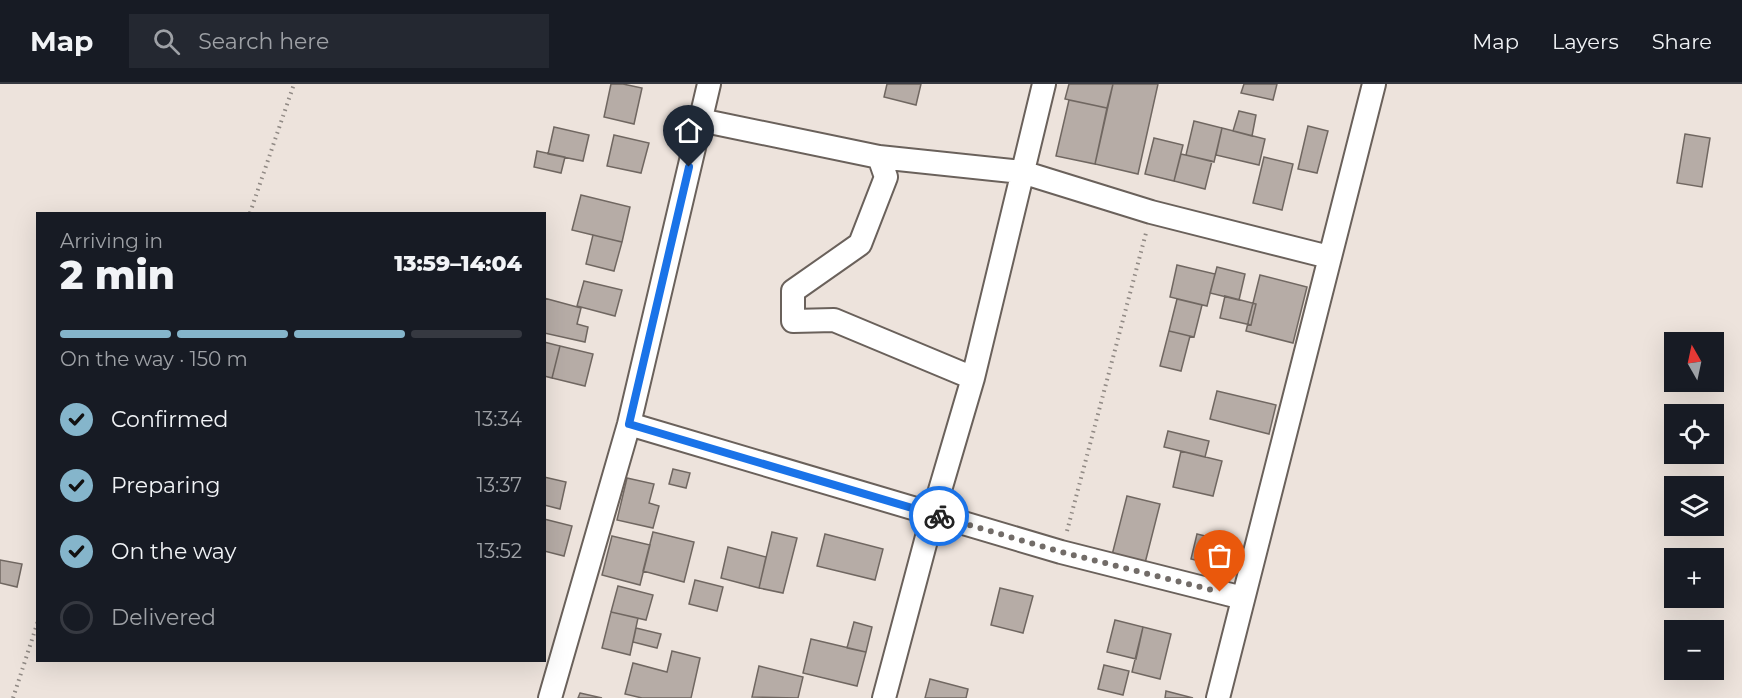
<!DOCTYPE html>
<html lang="en">
<head>
<meta charset="utf-8">
<style>
	body { margin:0; font-family:Montserrat,sans-serif; background:#242831; color:#f1f3f6; height:100vh; display:flex; flex-direction:column; font-size:22px; white-space:nowrap }
	* { box-sizing:border-box; margin:0 }
	p { font-size:20px; color:#9ea1a6 }
	.icon { flex:none; width:33px; height:33px; fill:none; stroke:currentColor; stroke-width:2; stroke-linecap:round; stroke-linejoin:round }
	.map { position:relative; flex:1; overflow:hidden }
	.panel { position:absolute; left:36px; top:128px; width:510px; height:450px; display:flex; flex-direction:column; background:#171b24; border-radius:0px; box-shadow:0 6px 24px #0002 }
	.panel>* { flex:none }
	.needle { width:39px; rotate:351deg }
	.tools { position:absolute; left:1664px; top:248px; display:grid; gap:12px }
	.tools a { display:grid; place-items:center; width:60px; height:60px; border-radius:0px; background:#171b24; box-shadow:0 6px 24px #0002; font-size:30px }
	.pin { position:absolute; display:grid; place-items:center; width:51px; height:51px; color:#fff; margin:-62px -26px; border-radius:50% 50% 50% 0; rotate:-45deg; box-shadow:0 0 6px #0007 }
	.pin .icon { rotate:45deg }
	.courier { position:absolute; display:grid; place-items:center; width:60px; height:60px; margin:-30px; border:4px solid #1a73e8; border-radius:50%; background:#fff; color:#222; box-shadow:0 2px 8px #0007 }
	.head em { font-style:normal; font-weight:800 }
	.head div { display:flex; flex-direction:column-reverse }
	.head { display:flex; align-items:center; justify-content:space-between; height:102px; padding:0 24px }
	h1 { font-size:39px; font-weight:800; line-height:45px }
	.bar { display:grid; grid-template-columns:repeat(4,1fr); gap:9px 6px; align-content:center; height:72px; padding:0 24px }
	.bar i { height:8px; border-radius:4px; background:#363941 }
	.bar .on { background:#85b5cb }
	.bar p { grid-column:span 4 }
	ol { padding:0 24px; list-style:none }
	li { display:flex; align-items:center; gap:18px; height:66px }
	li p { margin-inline-start:auto }
	li .icon { padding:6px; border-radius:50%; background:#85b5cb; color:#111; stroke-width:4 }
	li:last-child { color:#9ea1a6 }
	li i { width:33px; height:33px; border:3px solid #363941; border-radius:50% }
	header { display:flex; align-items:center; gap:36px; box-sizing:border-box; height:84px; padding:0 30px; background:#171b24; border-bottom:2px solid #363941 }
	header strong { font-size:28px }
	nav { display:flex; gap:33px; margin-inline-start:auto; font-size:21px }
	.search { width:420px; height:54px; background:#242831; display:flex; align-items:center; gap:15px; box-sizing:border-box; padding:0 21px; border-radius:0px; color:#9ea1a6; font-size:22px }
	.map>svg:first-child { display:block }
	.building { fill:#b6aca6; stroke:#706761; stroke-width:1.5 }
	.lines { fill:none; stroke-linecap:round; stroke-linejoin:round }
	.minor-casing { stroke:#6a615b; stroke-width:26 }
	.path { stroke:#908984; stroke-width:4; stroke-dasharray:1.5 4.5; stroke-linecap:butt }
	.minor { stroke:#fff; stroke-width:22 }
	.done { stroke:#726c68; stroke-width:6; stroke-dasharray:0 10.8 }
	.route { stroke:#1a73e8; stroke-width:8 }
</style>
</head>
<body>
<header>
<strong>Map</strong>
<div class="search"><svg class="icon" aria-label="search" viewBox="0 0 24 24"><circle cx="10" cy="10" r="6"/><path d="M15 15l6 6"/></svg>Search here</div>
<nav><a>Map</a><a>Layers</a><a>Share</a></nav>
</header>
<div class="map">
<svg width="1742" height="614" viewBox="0 0 1742 614">
	<rect width="100%" height="100%" fill="#ede3dc"/>
	<path class="building" d="M 611,0 L 623,0 L 642,4 L 634,40 L 604,33 Z
		M 887,0 L 921,0 L 916,21 L 884,13 Z
		M 1069,0 L 1113,0 L 1107,24 L 1065,15 Z
		M 1113,0 L 1158,0 L 1138,90 L 1095,80 Z
		M 1244,0 L 1277,0 L 1273,16 L 1241,9 Z
		M 1069,16 L 1107,24 L 1095,80 L 1056,72 Z
		M 1239,27 L 1256,31 L 1252,52 L 1233,47 Z
		M 1194,37 L 1222,44 L 1214,78 L 1186,71 Z
		M 1308,42 L 1328,47 L 1317,89 L 1298,85 Z
		M 554,43 L 589,51 L 583,77 L 548,70 Z
		M 1222,44 L 1265,55 L 1259,81 L 1216,71 Z
		M 1685,50 L 1710,54 L 1702,103 L 1677,99 Z
		M 614,51 L 649,59 L 641,89 L 607,82 Z
		M 1154,54 L 1183,61 L 1174,97 L 1145,90 Z
		M 537,67 L 565,73 L 561,89 L 534,83 Z
		M 1181,70 L 1212,77 L 1205,105 L 1174,97 Z
		M 1264,73 L 1293,80 L 1282,126 L 1253,119 Z
		M 581,111 L 630,123 L 622,158 L 572,146 Z
		M 593,151 L 622,158 L 614,187 L 586,180 Z
		M 1177,181 L 1215,190 L 1207,222 L 1170,213 Z
		M 1217,183 L 1245,190 L 1239,216 L 1210,209 Z
		M 1260,191 L 1307,203 L 1293,259 L 1246,247 Z
		M 584,197 L 622,206 L 615,232 L 577,222 Z
		M 1225,212 L 1256,220 L 1251,241 L 1220,234 Z
		M 544,214 L 581,224 L 577,240 L 588,243 L 585,258 L 544,249 Z
		M 1177,215 L 1202,221 L 1194,253 L 1169,247 Z
		M 1169,247 L 1190,252 L 1181,287 L 1160,282 Z
		M 544,258 L 560,262 L 552,294 L 544,292 Z
		M 560,262 L 593,270 L 585,302 L 552,294 Z
		M 1217,307 L 1276,321 L 1269,350 L 1210,335 Z
		M 1168,347 L 1209,357 L 1205,373 L 1164,363 Z
		M 1181,367 L 1222,377 L 1213,412 L 1173,403 Z
		M 673,385 L 690,389 L 686,404 L 669,400 Z
		M 544,393 L 566,398 L 560,425 L 544,421 Z
		M 627,394 L 654,400 L 649,419 L 659,422 L 653,444 L 617,436 Z
		M 1127,412 L 1160,420 L 1144,483 L 1111,475 Z
		M 544,435 L 572,442 L 564,472 L 544,467 Z
		M 653,448 L 694,458 L 684,498 L 643,487 Z
		M 772,448 L 797,454 L 783,509 L 759,504 Z
		M 825,450 L 883,465 L 875,496 L 817,482 Z
		M 1197,450 L 1230,458 L 1224,483 L 1191,475 Z
		M 612,452 L 650,461 L 640,501 L 602,491 Z
		M 728,463 L 766,473 L 759,504 L 721,494 Z
		M 0,476 L 22,480 L 17,503 L 0,499 Z
		M 695,496 L 723,503 L 717,527 L 689,520 Z
		M 618,502 L 653,511 L 646,536 L 611,528 Z
		M 1000,504 L 1033,512 L 1023,549 L 991,541 Z
		M 611,528 L 638,534 L 630,571 L 602,564 Z
		M 1115,536 L 1143,543 L 1136,575 L 1107,568 Z
		M 854,538 L 872,543 L 866,568 L 847,564 Z
		M 1143,543 L 1171,550 L 1160,595 L 1132,588 Z
		M 636,544 L 661,550 L 657,564 L 633,558 Z
		M 811,555 L 866,568 L 857,602 L 803,589 Z
		M 672,567 L 700,574 L 691,614 L 642,614 L 625,610 L 633,579 L 667,588 Z
		M 1104,581 L 1129,587 L 1123,611 L 1098,605 Z
		M 759,582 L 803,593 L 798,614 L 752,613 Z
		M 930,595 L 968,605 L 966,614 L 925,614 Z
		M 1166,607 L 1193,614 L 1165,614 Z
		M 580,609 L 602,614 L 578,614 Z"/>
	<g class="lines">
		<defs>
			<path id="minor" d="M 700,36 L 879,73 L 1022,88 L 1151,128 L 1329,173
				M 879,73 L 886,93 L 860,160 L 793,207 L 793,237 L 834,236 L 973,294
				M 629,340 L 1061,468 L 1243,514
				M 550,614 L 629,340 L 709,0
				M 884,614 L 933,430 L 973,294 L 1044,0
				M 1218,614 L 1374,0"/>
		</defs>
		<use href="#minor" class="minor-casing"/>
		<path class="path" d="M 250,129 L 294,0
			M 1067,447 L 1146,149
			M 13,614 L 38,537"/>
		<use href="#minor" class="minor"/>
	</g>
	<g class="lines">
		<path class="done" d="M 939,432 L 1061,468 L 1220,508"/>
		<path class="route" d="M 689,83 L 629,340 L 939,432"/>
	</g>
</svg>
<div class="tools">
<a><svg class="needle" viewBox="-14 -14 28 28"><path d="M0-13l5 13h-10z" fill="#e53935"/><path d="M0 13l5-13h-10z" fill="#9ea1a6"/></svg></a>
<a><svg class="icon" aria-label="locate" viewBox="0 0 24 24"><circle cx="12" cy="12" r="6"/><path d="M12 2v4M12 18v4M2 12h4M18 12h4"/></svg></a>
<a><svg class="icon" aria-label="layers" viewBox="0 0 24 24"><path d="M12 4l9 5-9 5-9-5zM3 14l9 5 9-5"/></svg></a>
<a>+</a>
<a>−</a>
</div>
<div class="pin" style="left:1220px;top:508px;background:#ea580c"><svg class="icon" aria-label="bag" viewBox="0 0 24 24"><path d="M5 8h14l-1 12H6zM9 8a3 3 0 0 1 6 0"/></svg></div>
<div class="pin" style="left:689px;top:83px;background:#1f2937"><svg class="icon" aria-label="home" viewBox="0 0 24 24"><path d="M3 11l9-7 9 7M6 9v11h12V9"/></svg></div>
<div class="courier" style="left:939px;top:432px"><svg class="icon" aria-label="bike" viewBox="0 0 24 24"><circle cx="6" cy="16" r="4"/><circle cx="18" cy="16" r="4"/><path d="M6 16l4-8h5l3 8M10 8l3 8H6M13 5h3"/></svg></div>
<section class="panel">
<div class="head"><div><h1>2 min</h1><p>Arriving in</p></div><em>13:59–14:04</em></div>
<div class="bar"><i class="on"></i><i class="on"></i><i class="on"></i><i></i><p>On the way · 150 m</p></div>
<ol>
<li><svg class="icon" aria-label="check" viewBox="0 0 24 24"><path d="M5 12l5 5 9-10"/></svg>Confirmed<p>13:34</p></li>
<li><svg class="icon" aria-label="check" viewBox="0 0 24 24"><path d="M5 12l5 5 9-10"/></svg>Preparing<p>13:37</p></li>
<li><svg class="icon" aria-label="check" viewBox="0 0 24 24"><path d="M5 12l5 5 9-10"/></svg>On the way<p>13:52</p></li>
<li><i></i>Delivered</li>
</ol>
</section>
</div>
</body>
</html>
